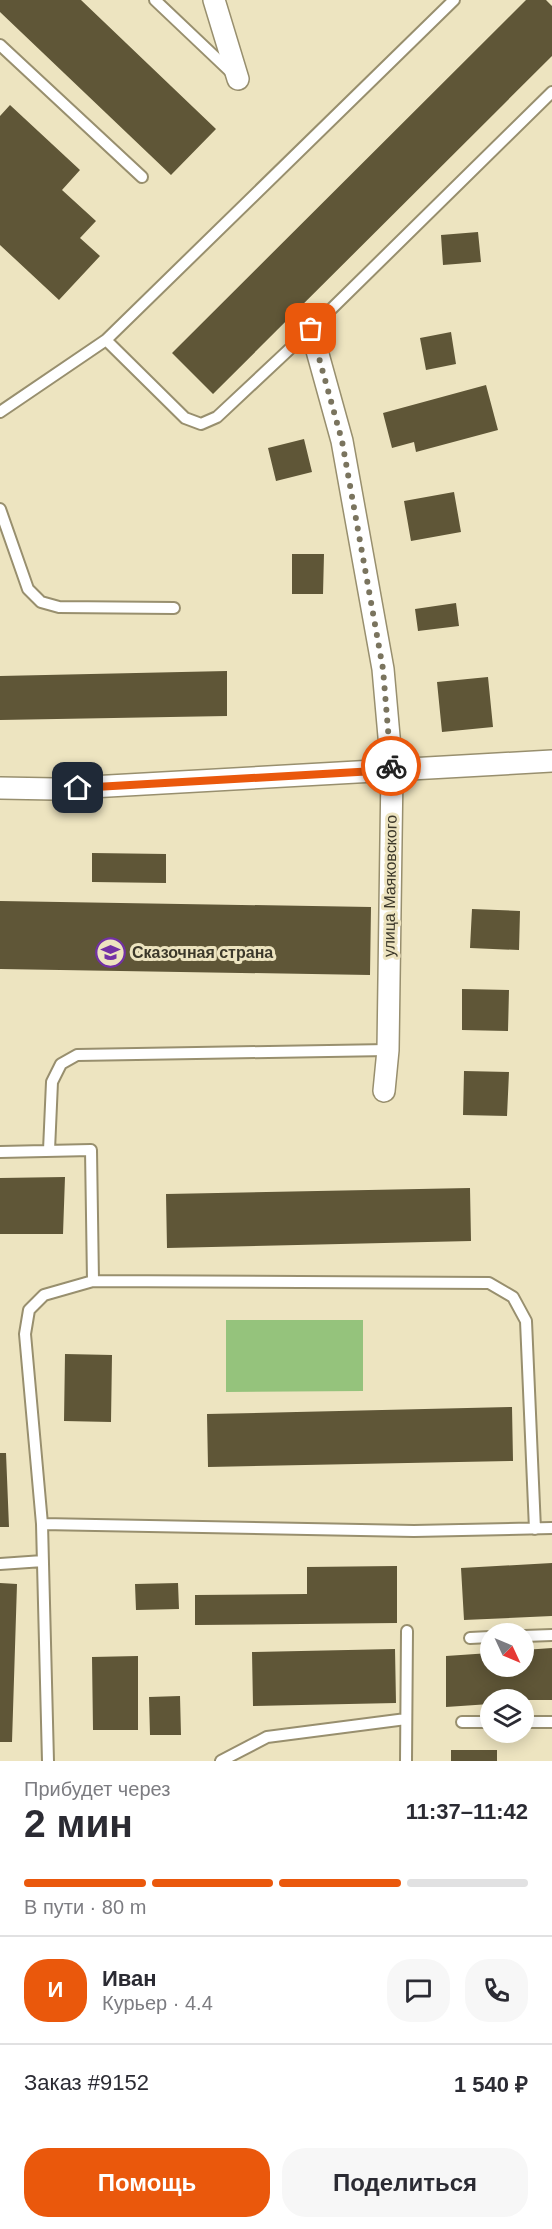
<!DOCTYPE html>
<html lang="ru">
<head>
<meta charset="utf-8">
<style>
	body { margin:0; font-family:Arial,sans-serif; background:#f7f7f7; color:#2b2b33; height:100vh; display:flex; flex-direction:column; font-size:22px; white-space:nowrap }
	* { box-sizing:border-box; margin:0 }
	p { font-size:20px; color:#7c7c81 }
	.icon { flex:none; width:33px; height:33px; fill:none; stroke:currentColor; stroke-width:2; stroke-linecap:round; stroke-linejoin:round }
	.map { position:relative; height:1761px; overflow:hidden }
	.sheet { display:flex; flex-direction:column; background:#fff; flex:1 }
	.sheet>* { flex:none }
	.needle { width:39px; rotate:134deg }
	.buttons { position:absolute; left:480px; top:1623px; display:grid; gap:12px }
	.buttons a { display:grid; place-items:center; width:54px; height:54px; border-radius:50%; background:#fff; box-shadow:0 3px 15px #0003; font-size:30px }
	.pin { position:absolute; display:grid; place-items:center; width:51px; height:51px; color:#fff; margin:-26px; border-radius:12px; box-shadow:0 3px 9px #0006 }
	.courier { position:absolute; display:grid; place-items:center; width:60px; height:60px; margin:-30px; border:4px solid #ea580c; border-radius:50%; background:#fff; color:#222; box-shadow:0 2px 8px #0007 }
	.headline em { font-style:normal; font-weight:800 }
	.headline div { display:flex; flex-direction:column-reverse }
	.headline { display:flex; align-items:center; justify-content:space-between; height:102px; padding:0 24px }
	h1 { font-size:39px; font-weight:800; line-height:45px }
	.bar { display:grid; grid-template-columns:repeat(4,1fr); gap:9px 6px; align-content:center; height:72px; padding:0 24px }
	.bar i { height:8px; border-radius:4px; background:#e1e1e2 }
	.bar .on { background:#ea580c }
	.bar p { grid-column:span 4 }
	.line { display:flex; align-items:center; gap:15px; padding:0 24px; border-top:2px solid #e1e1e2 }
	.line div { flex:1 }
	.round { display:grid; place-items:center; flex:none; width:63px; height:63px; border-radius:24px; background:#f7f7f7 }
	.action { display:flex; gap:12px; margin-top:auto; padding:12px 24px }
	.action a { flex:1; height:69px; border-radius:24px; background:#ea580c; color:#fff; font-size:24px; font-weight:800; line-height:69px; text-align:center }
	.action a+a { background:#f7f7f7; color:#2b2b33 }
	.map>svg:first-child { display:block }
	.green { fill:#95c37c }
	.building { fill:#5f5637 }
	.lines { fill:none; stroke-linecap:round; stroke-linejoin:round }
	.lane-casing { stroke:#988f6e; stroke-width:14 }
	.street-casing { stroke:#988f6e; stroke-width:24 }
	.lane { stroke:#fff; stroke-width:10 }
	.street { stroke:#fff; stroke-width:21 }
	.done { stroke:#7a745e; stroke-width:6; stroke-dasharray:0 10.8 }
	.route { stroke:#ea580c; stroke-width:8 }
	.labels { text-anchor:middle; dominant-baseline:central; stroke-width:6; stroke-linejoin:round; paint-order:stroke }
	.street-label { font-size:16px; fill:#3c382a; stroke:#ede4c0 }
	.poi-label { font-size:16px; font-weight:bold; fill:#3c382a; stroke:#ede4c0; text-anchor:start }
</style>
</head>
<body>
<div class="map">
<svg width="552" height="1761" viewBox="0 0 552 1761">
	<rect width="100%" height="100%" fill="#ede4c0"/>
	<path class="green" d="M 226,1320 L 363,1320 L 363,1391 L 226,1392 Z"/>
	<path class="building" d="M 0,0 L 81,0 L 216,129 L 171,175 L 0,12 Z
		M 526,0 L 546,0 L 552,6 L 552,56 L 213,394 L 172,353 Z
		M 10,105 L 80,170 L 62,190 L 96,221 L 80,238 L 100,256 L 59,300 L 0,245 L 0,116 Z
		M 478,232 L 481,262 L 443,265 L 441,235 Z
		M 451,332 L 456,364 L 426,370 L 420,338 Z
		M 486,385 L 498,430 L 416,452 L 414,442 L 392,448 L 383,413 Z
		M 304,439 L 312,472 L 276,481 L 268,448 Z
		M 454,492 L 461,532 L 411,541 L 404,501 Z
		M 292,554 L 324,554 L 323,594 L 292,594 Z
		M 456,603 L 459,626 L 418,631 L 415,609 Z
		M 227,671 L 227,716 L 0,720 L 0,676 Z
		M 488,677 L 493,727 L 442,732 L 437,682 Z
		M 92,853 L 166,854 L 166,883 L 92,882 Z
		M 0,901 L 371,907 L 370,975 L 0,969 Z
		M 472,909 L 520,911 L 519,950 L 470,948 Z
		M 462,989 L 509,990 L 508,1031 L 462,1030 Z
		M 464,1071 L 509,1072 L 507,1116 L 463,1115 Z
		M 65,1177 L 63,1234 L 0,1234 L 0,1178 Z
		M 470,1188 L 471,1241 L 167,1248 L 166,1194 Z
		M 65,1354 L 112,1355 L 111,1422 L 64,1421 Z
		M 512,1407 L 513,1461 L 208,1467 L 207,1414 Z
		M 0,1453 L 6,1453 L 9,1527 L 0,1527 Z
		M 552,1563 L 552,1616 L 464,1620 L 461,1568 Z
		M 397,1566 L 397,1623 L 195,1625 L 195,1595 L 307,1594 L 307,1567 Z
		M 0,1583 L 17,1584 L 12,1742 L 0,1742 Z
		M 178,1583 L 179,1609 L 136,1610 L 135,1584 Z
		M 552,1648 L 552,1700 L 490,1700 L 490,1704 L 446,1707 L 446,1656 L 490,1653 L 490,1666 L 524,1666 L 524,1650 Z
		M 395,1649 L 396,1703 L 253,1706 L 252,1652 Z
		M 138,1656 L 138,1730 L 93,1730 L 92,1657 Z
		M 180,1696 L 181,1735 L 150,1735 L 149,1697 Z
		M 451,1750 L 497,1750 L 497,1761 L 451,1761 Z"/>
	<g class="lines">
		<defs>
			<path id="lane" d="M 155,0 L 233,74
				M 0,45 L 142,177
				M 106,340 L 185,418 L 201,424 L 217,417 L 311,329 L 552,92
				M 0,412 L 106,340 L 454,0
				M 0,509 L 28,589 L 41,602 L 59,607 L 174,608
				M 49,1150 L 52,1082 L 61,1064 L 77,1055 L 388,1050
				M 0,1152 L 91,1150 L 93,1281 L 489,1283 L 513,1297 L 526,1321 L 535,1529
				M 42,1524 L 414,1531 L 552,1528
				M 0,1564 L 43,1561
				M 524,1636 L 552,1635
				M 470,1638 L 490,1637
				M 462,1722 L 490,1722
				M 524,1722 L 552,1722
				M 48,1761 L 42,1524 L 25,1334 L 29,1310 L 44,1295 L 93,1281
				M 221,1761 L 267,1737 L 406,1719
				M 406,1761 L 407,1631"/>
			<path id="street" d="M 214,0 L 238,79
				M 311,329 L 342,441 L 383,669 L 392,770 L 388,1050 L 384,1091
				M 0,788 L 55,789 L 552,761"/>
		</defs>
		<use href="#lane" class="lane-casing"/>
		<use href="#street" class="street-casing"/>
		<use href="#lane" class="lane"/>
		<use href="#street" class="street"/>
	</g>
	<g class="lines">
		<path class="done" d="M 311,329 L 342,441 L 383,669 L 391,766"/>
		<path class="route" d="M 78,788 L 392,770 L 391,766"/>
	</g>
	<defs>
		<symbol id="school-ring" viewBox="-11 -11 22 22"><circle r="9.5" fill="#ede4c0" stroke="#7331a5" stroke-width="1.5"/><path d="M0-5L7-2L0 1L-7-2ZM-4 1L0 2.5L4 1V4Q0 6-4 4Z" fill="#7331a5"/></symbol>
	</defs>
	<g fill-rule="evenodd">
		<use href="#school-ring" x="94" y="936" width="33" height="33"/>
	</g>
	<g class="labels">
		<g class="street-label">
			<text transform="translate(390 886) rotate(-89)">улица Маяковского</text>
		</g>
		<g class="poi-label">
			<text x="132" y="952">Сказочная страна</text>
		</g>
	</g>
</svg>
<div class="buttons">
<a><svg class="needle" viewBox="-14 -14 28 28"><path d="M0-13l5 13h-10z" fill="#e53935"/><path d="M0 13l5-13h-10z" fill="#7c7c81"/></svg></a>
<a><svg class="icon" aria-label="layers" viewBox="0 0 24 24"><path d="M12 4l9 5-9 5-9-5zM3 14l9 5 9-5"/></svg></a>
</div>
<div class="pin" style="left:311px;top:329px;background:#ea580c"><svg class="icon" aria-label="bag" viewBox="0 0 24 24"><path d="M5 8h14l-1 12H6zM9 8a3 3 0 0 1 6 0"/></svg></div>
<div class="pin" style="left:78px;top:788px;background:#1f2937"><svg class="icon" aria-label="home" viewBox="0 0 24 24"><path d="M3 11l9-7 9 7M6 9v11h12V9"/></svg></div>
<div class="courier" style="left:391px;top:766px"><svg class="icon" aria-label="bike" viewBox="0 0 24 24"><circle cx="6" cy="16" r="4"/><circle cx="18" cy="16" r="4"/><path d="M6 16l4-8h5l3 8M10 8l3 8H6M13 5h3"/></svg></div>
</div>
<section class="sheet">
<div class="headline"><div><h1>2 мин</h1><p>Прибудет через</p></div><em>11:37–11:42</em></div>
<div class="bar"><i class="on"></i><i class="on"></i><i class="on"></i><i></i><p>В пути · 80 m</p></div>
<div class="line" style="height:108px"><b class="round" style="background:#ea580c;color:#fff">И</b><div><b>Иван</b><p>Курьер · 4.4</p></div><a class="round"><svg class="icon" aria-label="chat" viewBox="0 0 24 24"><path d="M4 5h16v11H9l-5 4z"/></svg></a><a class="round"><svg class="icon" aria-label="phone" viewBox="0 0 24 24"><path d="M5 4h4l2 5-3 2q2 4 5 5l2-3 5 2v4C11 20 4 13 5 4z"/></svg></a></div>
<div class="line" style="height:78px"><div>Заказ #9152</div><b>1 540 ₽</b></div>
<div class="action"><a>Помощь</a><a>Поделиться</a></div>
</section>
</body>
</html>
